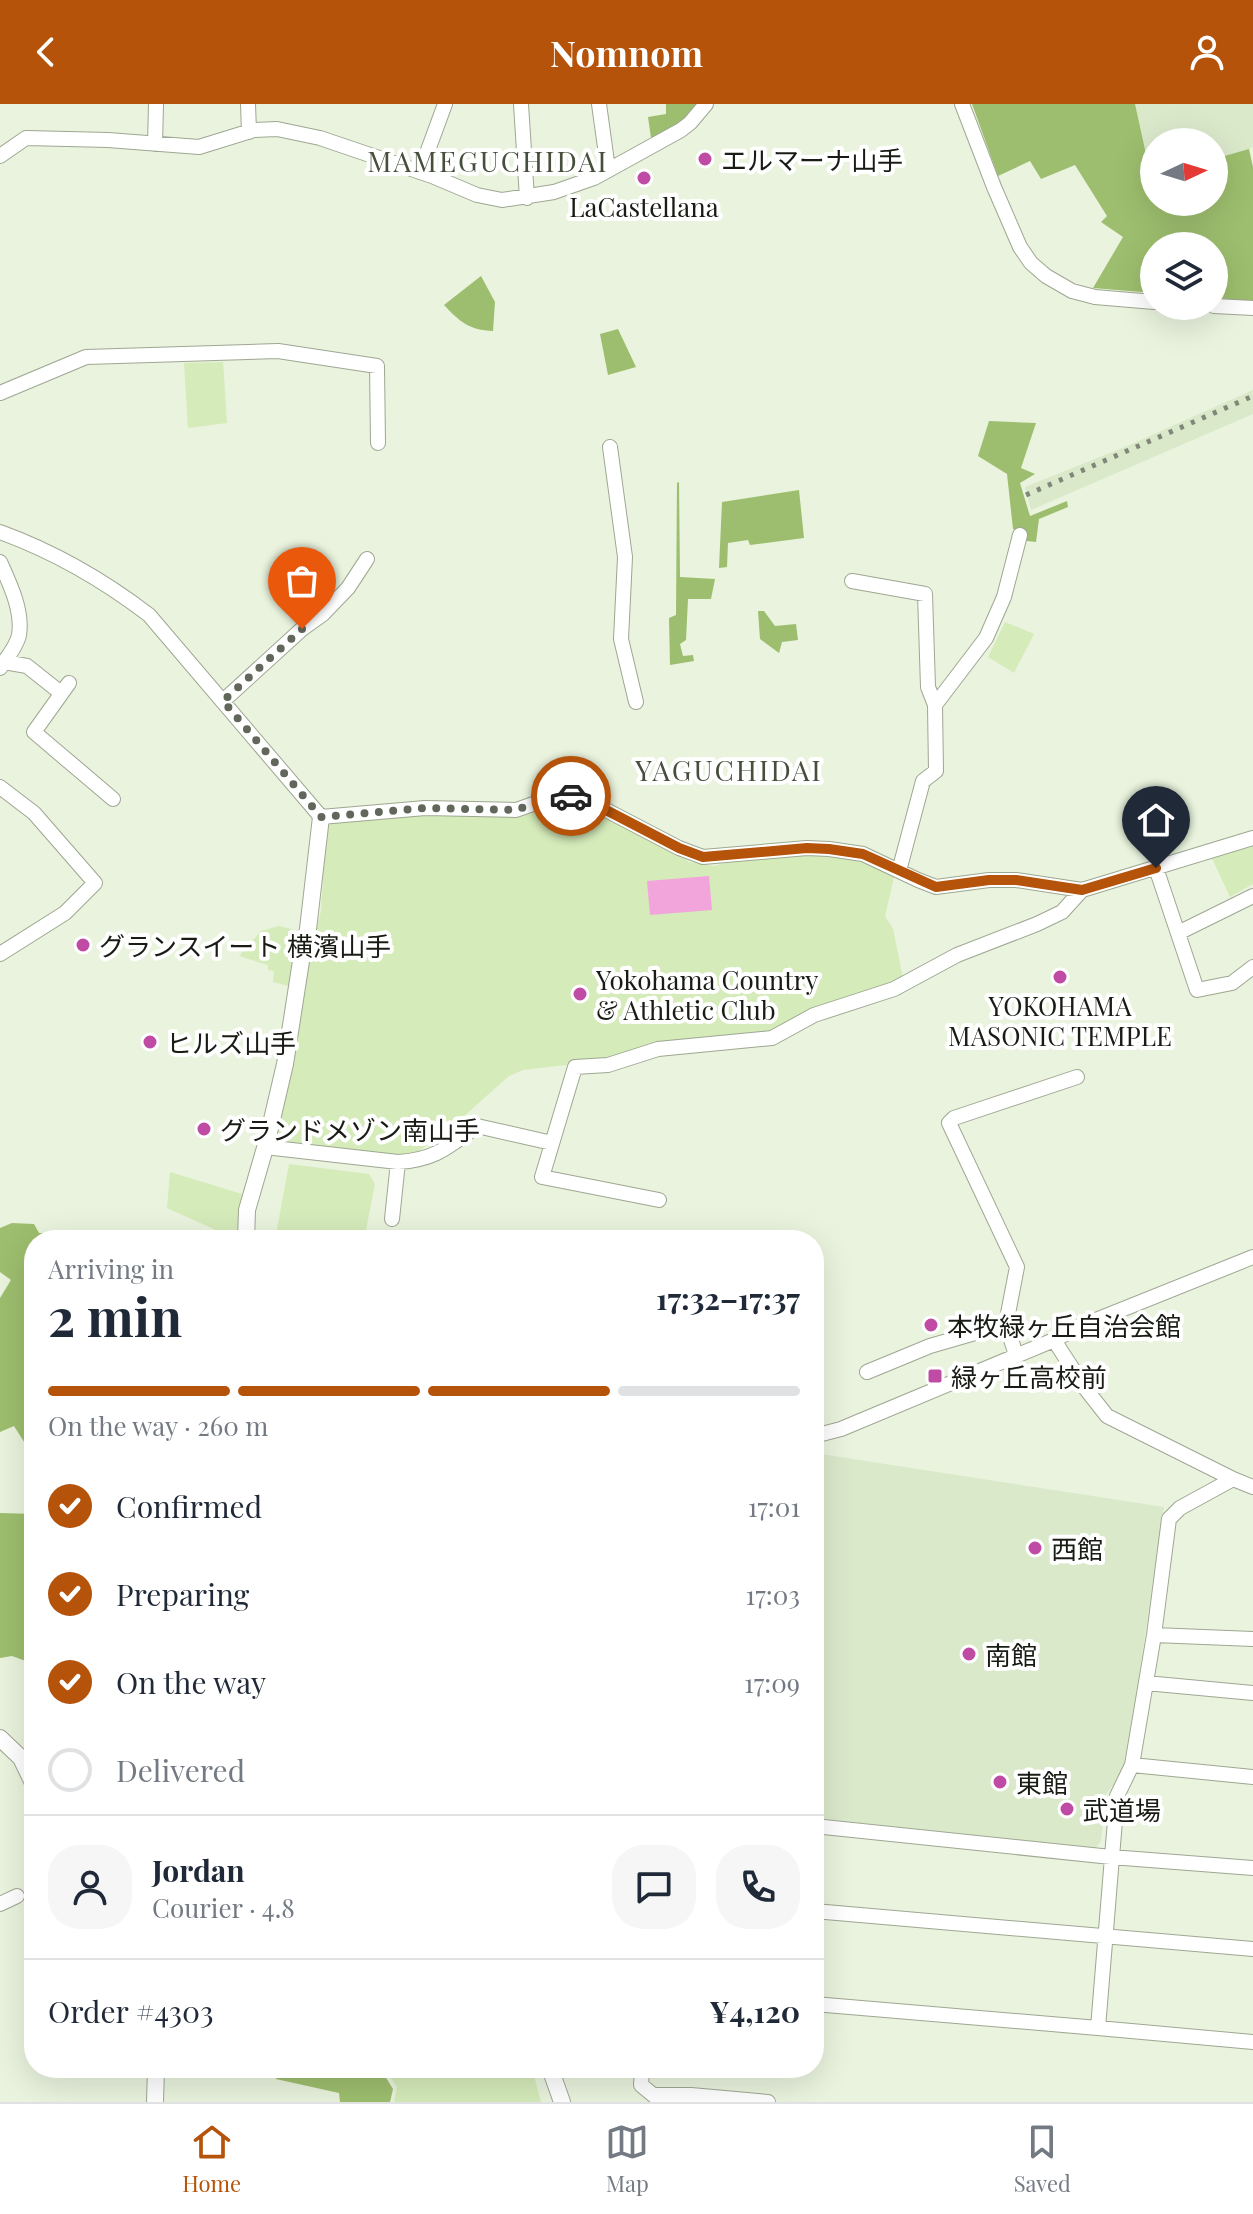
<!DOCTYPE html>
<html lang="en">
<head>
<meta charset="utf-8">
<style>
	body { margin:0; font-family:"Playfair Display","Noto Sans JP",serif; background:#f6f6f7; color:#1f2937; height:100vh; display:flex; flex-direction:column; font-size:30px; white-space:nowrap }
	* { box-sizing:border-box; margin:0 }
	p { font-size:26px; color:#747a83 }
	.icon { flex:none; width:44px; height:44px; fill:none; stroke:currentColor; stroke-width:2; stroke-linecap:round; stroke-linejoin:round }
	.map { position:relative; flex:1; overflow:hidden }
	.drawer { position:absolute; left:24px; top:1126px; width:800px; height:848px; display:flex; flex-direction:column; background:#fff; border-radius:32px; box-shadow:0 8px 32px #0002 }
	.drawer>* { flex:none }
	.needle { width:52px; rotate:86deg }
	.buttons { position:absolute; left:1140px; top:24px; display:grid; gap:16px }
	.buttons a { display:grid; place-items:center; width:88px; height:88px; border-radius:50%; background:#fff; box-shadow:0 8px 32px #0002; font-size:40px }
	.pin { position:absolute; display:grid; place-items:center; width:68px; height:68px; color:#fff; margin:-82px -34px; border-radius:50% 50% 50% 0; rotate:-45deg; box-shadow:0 0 8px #0007 }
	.pin .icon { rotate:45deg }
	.courier { position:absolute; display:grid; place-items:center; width:80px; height:80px; margin:-40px; border:6px solid #b45309; border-radius:50%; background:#fff; color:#222; box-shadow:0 2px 10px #0007 }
	.headline em { font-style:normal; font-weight:700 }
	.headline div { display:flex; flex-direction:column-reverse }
	.headline { display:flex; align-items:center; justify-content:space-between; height:136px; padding:0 24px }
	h1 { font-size:52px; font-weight:700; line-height:60px }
	.bar { display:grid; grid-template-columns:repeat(4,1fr); gap:12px 8px; align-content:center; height:96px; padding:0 24px }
	.bar i { height:10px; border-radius:6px; background:#e0e1e3 }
	.bar .on { background:#b45309 }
	.bar p { grid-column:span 4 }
	.line { display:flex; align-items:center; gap:20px; padding:0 24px; border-top:2px solid #e0e1e3 }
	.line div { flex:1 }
	.round { display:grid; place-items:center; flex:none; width:84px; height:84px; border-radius:32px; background:#f6f6f7 }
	ol { padding:0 24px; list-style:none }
	li { display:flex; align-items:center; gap:24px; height:88px }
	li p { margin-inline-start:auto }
	li .icon { padding:8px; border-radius:50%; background:#b45309; color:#fff; stroke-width:4 }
	li:last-child { color:#747a83 }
	li i { width:44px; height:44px; border:4px solid #e0e1e3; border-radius:50% }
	header { display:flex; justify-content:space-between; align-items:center; height:104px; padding:0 24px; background:#b45309; color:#fff; font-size:36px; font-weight:700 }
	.tabs { display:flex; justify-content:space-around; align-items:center; height:112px; border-top:2px solid #e0e1e3; background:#fff; font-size:22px; color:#747a83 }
	.tabs a { display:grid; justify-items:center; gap:4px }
	.tabs .on { color:#b45309 }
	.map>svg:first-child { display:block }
	.built { fill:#dbe9cb }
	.green { fill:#d5ebba }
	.forest { fill:#9dbe6e }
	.water { fill:#f2a5db }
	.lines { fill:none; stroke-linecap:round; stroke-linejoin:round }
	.minor-casing { stroke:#9ea792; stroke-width:16 }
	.tertiary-casing { stroke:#9ea792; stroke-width:18 }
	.minor { stroke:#fff; stroke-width:14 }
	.tertiary { stroke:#fff; stroke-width:16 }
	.rail { stroke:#808778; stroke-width:5; stroke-dasharray:4 8; stroke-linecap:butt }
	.done { stroke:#61675a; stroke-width:8; stroke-dasharray:0 14.4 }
	.route { stroke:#b45309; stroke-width:10 }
	.poi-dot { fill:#c04ba4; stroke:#fff; stroke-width:3 }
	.labels { text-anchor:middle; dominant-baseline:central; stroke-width:8; stroke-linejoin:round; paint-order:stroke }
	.poi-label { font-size:26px; fill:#181c14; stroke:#fff; text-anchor:start }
	.neighbourhood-label { font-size:28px; letter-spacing:2px; fill:#464e3c; stroke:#fff }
</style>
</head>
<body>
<header><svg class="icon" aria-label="back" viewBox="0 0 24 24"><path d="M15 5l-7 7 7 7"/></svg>Nomnom<svg class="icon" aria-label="person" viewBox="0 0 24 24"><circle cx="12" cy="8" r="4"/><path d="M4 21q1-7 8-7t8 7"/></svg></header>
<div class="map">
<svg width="1253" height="1998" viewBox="0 0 1253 1998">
	<rect width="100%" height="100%" fill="#e9f3dd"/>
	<path class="built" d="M 1131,0 L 1253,0 L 1253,43 L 1214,68 L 1214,38 L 1154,38 L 1154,76 L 1147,76 Z
		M 1253,286 L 1253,310 L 1031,406 L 1025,383 L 1127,342 Z
		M 814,1349 L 1164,1403 L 1125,1668 L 1106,1690 L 1101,1737 L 1096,1744 L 814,1714 Z"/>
	<path class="green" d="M 223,258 L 227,319 L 188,324 L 184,259 Z
		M 1005,518 L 1034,530 L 1014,569 L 988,553 Z
		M 579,698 L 664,741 L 689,758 L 714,762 L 735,756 L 782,751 L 837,750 L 857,754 L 895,769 L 885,812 L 893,825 L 903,874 L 812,905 L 763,933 L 609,956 L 523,966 L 509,972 L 455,1020 L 411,1053 L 287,1041 L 277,1033 L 292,961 L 308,858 L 321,807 L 326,724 L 333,718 Z
		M 1253,740 L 1253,780 L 1230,793 L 1211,752 Z
		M 279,822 L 303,828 L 289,882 L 273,878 L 274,867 L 268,866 L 268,861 L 239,852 L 261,827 Z
		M 289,1060 L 369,1070 L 375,1080 L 364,1136 L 275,1136 Z
		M 170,1068 L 242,1090 L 239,1129 L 229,1132 L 167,1104 Z
		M 384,1964 L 532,1964 L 541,1998 L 394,1998 L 397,1983 Z"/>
	<path class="forest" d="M 666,0 L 699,0 C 684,15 671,27 651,34 L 648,13 L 666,10 Z
		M 972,0 L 1135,0 L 1151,73 L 1154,73 L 1154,98 L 1214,98 L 1214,55 L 1249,45 L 1253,63 L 1253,197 L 1214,194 L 1214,142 L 1154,142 L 1154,189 L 1093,184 L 1123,133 L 1101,118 L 1107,112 L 1075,61 L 1041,75 L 1030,57 L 998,72 Z
		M 481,172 L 495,198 L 493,227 C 469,226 460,218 444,201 Z
		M 618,225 L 636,263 L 608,271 L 600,230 Z
		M 989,317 L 1036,319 L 1021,364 L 1035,370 L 1020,379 L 1030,412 L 1067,397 L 1068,403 L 1039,415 L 1036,438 L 1027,437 L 1027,427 L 1013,425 L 1007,370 L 978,352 Z
		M 679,378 L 680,473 L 715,475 L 711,495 L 688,495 L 686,536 L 680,540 L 683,552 L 693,551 L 694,557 L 670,561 L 669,514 L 676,511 L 677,379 Z
		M 799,386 L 804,434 L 750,441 L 748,436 L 728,439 L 727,463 L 719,464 L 722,398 Z
		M 758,507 L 764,507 L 775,522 L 796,520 L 798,536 L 782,538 L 779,549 L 760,535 Z
		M 12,1119 L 34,1120 L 39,1129 L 50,1129 L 66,1136 L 34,1136 L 34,1339 L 26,1341 L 14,1322 L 0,1328 L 0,1194 L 11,1176 L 0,1168 L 0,1124 Z
		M 0,1409 L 34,1410 L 34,1560 L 12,1552 L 0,1554 Z
		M 275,1964 L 380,1964 L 393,1985 L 390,1998 L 340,1998 L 339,1989 L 276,1975 Z"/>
	<path class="water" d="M 709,772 L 712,806 L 650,811 L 647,777 Z"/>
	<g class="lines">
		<defs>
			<path id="minor" d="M 248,0 L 249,28
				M 521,0 L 527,94
				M 599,0 L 608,65
				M 962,0 L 994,83 L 1020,143 L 1031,159 L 1046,172 L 1072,187 L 1095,193 L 1154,198
				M 155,40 L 156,0
				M 0,52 L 26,34 L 108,36 L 199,43 L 254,26 L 277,25 L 320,34 L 432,72 L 477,91 L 502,96 L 554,88 L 594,74 L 681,26 L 690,19 L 706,0
				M 420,68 L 445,0
				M 1214,202 L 1253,204
				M 0,289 L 86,253 L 278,247 L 377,262 L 378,339
				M 610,343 L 625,453 L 621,535 L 636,598
				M 0,428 C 55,448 102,475 149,511 L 321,713 L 425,704 L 516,706 L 553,693 L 569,691 L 583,694 L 679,744 L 703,753 L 807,744 L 829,745 L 863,750 L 918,776 L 936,783 L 989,776 L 1016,776 L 1082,786 L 1253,734
				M 0,458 C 10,480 23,507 19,531 C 17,542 6,555 0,564
				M 852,477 L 925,490 L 928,583 L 935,601
				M 4,558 L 27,562 L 61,589
				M 69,579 L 34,628 L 113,695
				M 223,597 L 302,525 L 323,510 L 348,484 L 367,455
				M 0,683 L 34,709 L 95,779 L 65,809 L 0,850
				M 1156,764 L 1197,886 L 1232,879 L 1253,863
				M 899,767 L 923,677 L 936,667 L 935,601 L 986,534 L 1004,493 L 1020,431
				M 1178,829 L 1253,792
				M 265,1043 L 398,1058 C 435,1056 448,1043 477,1022 L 552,1039
				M 659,1096 L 542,1073 L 575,963 L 608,961 L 658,945 L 772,934 L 814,911 L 894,885 L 957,851 L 1037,820 L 1062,808 L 1082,786
				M 392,1115 L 398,1058
				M 1054,1236 L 1085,1284 L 1107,1312 L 1233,1375 L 1253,1383
				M 1016,1251 L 1006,1220 L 1017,1163 L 949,1019 L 954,1014 L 1077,973
				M 867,1268 L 930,1242 L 1006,1220
				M 814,1332 L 841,1325 L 1054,1236 L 1081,1222 L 1253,1153
				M 1154,1531 L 1253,1535
				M 1146,1579 L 1253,1589
				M 1132,1661 L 1253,1673
				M 814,1722 L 1111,1753 L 1253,1764
				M 0,1800 L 17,1792
				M 814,1807 L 1253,1845
				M 814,1900 L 1098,1924 L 1117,1692 L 1132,1661 L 1154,1531 L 1169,1415 L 1180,1404 L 1233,1375
				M 1098,1924 L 1253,1938
				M 642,1964 L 641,1981 L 658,1995
				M 653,1991 L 691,1991 L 768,1998"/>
			<path id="tertiary" d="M 246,1136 L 247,1106 L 267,1037 L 285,960 L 301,857 L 308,825 L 321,713
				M 0,1634 L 21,1654 L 34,1681
				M 550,1964 L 562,1998
				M 155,1998 L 156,1964"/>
		</defs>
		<use href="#minor" class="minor-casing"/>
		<use href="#tertiary" class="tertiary-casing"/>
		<use href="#minor" class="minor"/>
		<use href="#tertiary" class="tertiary"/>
		<path class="rail" d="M 1026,391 L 1253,292"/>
	</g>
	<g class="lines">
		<path class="done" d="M 302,525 L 223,597 L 321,713 L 425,704 L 516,706 L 553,693 L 571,692"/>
		<path class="route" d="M 571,692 L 583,694 L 679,744 L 703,753 L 807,744 L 829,745 L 863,750 L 936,783 L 989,776 L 1016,776 L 1082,786 L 1156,764"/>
	</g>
	<g class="poi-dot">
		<circle cx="705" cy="55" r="8"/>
		<circle cx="644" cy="74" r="8"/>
		<circle cx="83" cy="841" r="8"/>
		<circle cx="1060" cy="873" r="8"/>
		<circle cx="580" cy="890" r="8"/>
		<circle cx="150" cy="938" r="8"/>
		<circle cx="204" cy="1025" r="8"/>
		<circle cx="931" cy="1221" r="8"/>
		<rect x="927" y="1264" width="16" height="16" rx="4"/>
		<circle cx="1035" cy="1444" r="8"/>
		<circle cx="969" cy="1550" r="8"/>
		<circle cx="1000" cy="1678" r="8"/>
		<circle cx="1067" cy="1705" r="8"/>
	</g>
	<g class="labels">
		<g class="poi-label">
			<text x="721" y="55">エルマーナ山手</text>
			<text x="644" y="102" text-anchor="middle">LaCastellana</text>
			<text x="99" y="841">グランスイート 横濱山手</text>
			<text x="596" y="875">Yokohama Country<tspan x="596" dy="30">&amp; Athletic Club</tspan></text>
			<text x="1060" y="901" text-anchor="middle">YOKOHAMA<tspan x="1060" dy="30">MASONIC TEMPLE</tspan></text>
			<text x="166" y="938">ヒルズ山手</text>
			<text x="220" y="1025">グランドメゾン南山手</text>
			<text x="947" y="1221">本牧緑ヶ丘自治会館</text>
			<text x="951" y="1272">緑ヶ丘高校前</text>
			<text x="1051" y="1444">西館</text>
			<text x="985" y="1550">南館</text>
			<text x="1016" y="1678">東館</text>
			<text x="1083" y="1705">武道場</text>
		</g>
		<g class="neighbourhood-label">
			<text x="488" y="56">MAMEGUCHIDAI</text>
			<text x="729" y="665">YAGUCHIDAI</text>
		</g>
	</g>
</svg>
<div class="buttons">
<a><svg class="needle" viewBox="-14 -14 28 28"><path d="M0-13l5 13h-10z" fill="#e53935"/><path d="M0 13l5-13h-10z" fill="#747a83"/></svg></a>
<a><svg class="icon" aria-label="layers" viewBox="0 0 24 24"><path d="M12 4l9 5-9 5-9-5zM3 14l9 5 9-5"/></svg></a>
</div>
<div class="pin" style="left:302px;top:525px;background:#ea580c"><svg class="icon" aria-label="bag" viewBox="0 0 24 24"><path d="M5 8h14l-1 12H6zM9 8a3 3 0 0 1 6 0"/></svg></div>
<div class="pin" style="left:1156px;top:764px;background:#1f2937"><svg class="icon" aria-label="home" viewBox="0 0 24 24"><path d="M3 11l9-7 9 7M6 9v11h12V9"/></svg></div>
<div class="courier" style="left:571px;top:692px"><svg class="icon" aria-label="car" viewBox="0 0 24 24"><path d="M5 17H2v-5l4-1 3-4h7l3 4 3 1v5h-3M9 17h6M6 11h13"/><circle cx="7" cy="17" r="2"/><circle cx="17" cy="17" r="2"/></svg></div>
<section class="drawer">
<div class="headline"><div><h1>2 min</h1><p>Arriving in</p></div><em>17:32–17:37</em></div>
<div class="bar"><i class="on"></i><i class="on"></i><i class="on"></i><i></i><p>On the way · 260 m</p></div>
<ol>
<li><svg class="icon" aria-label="check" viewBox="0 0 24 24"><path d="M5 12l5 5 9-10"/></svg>Confirmed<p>17:01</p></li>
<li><svg class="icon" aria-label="check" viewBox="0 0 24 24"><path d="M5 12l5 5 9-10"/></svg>Preparing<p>17:03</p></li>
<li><svg class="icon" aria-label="check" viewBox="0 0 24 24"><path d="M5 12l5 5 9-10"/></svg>On the way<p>17:09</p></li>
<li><i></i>Delivered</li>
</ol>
<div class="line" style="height:144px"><a class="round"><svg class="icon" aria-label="person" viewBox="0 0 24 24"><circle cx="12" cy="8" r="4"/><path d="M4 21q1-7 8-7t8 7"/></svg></a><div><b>Jordan</b><p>Courier · 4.8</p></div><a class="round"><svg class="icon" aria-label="chat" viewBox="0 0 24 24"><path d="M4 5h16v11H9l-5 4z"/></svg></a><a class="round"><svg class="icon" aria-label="phone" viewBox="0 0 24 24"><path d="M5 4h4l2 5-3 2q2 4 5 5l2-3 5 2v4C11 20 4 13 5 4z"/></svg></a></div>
<div class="line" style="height:104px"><div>Order #4303</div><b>¥4,120</b></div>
</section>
</div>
<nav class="tabs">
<a class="on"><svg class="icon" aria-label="home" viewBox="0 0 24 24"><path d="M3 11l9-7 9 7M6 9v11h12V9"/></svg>Home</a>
<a><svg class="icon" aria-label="map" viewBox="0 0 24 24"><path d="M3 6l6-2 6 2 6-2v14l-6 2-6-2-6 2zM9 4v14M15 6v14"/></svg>Map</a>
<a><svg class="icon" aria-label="saved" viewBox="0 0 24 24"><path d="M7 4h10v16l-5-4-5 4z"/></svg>Saved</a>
</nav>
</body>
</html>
